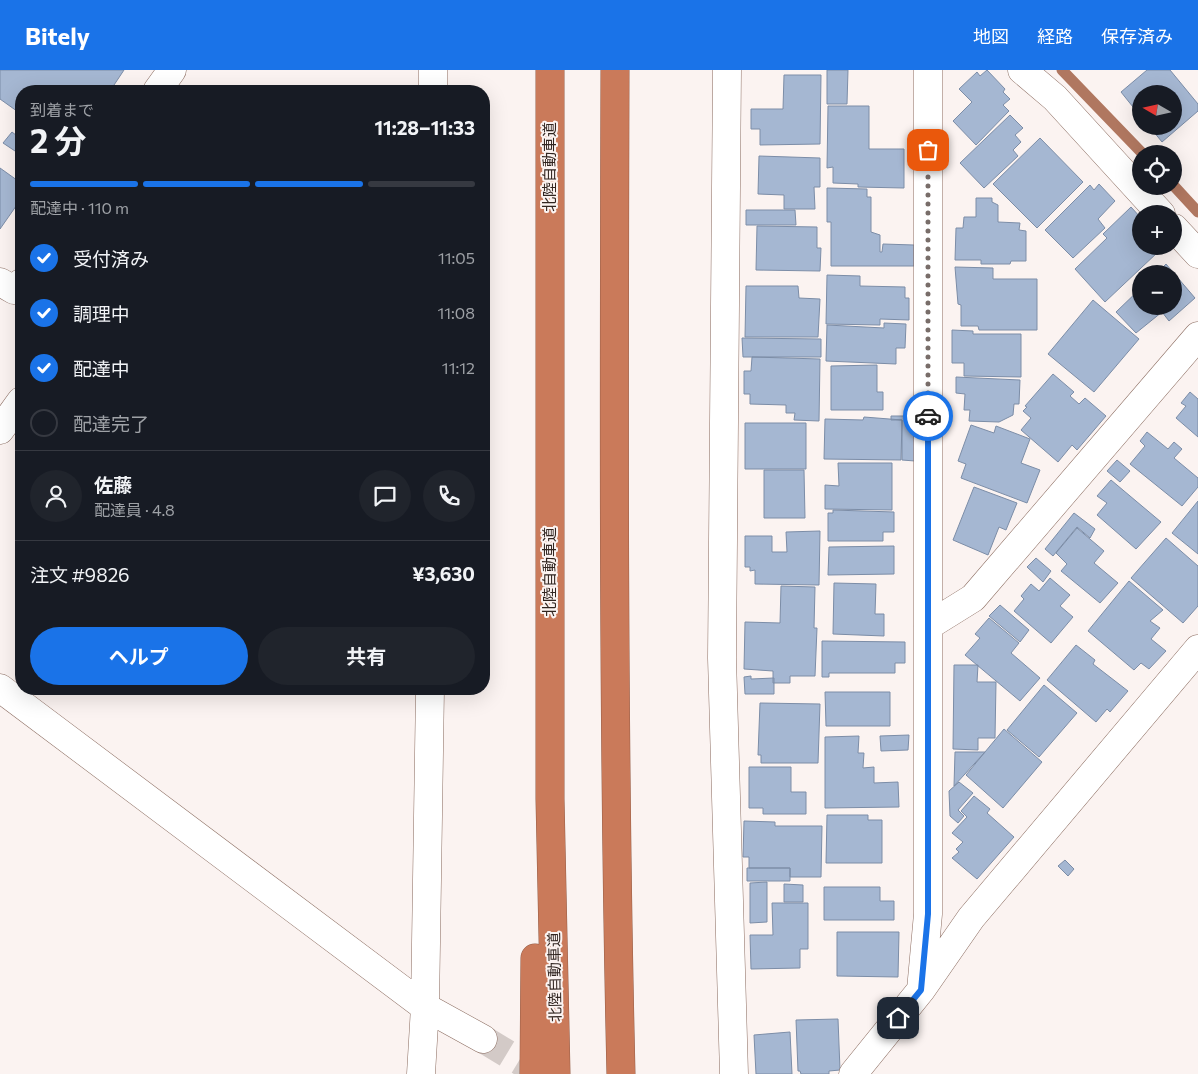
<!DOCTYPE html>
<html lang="ja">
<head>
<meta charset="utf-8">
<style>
	body { margin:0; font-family:Commissioner,"Noto Sans JP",sans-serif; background:#20242c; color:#f1f3f6; height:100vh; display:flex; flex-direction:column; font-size:19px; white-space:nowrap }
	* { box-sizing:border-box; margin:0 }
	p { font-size:16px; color:#9ea1a6 }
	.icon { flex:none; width:28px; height:28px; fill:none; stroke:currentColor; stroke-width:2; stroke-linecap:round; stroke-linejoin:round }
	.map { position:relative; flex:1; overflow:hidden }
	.side { position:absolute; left:15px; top:15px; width:475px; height:610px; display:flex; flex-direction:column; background:#171b24; border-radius:20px; box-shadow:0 5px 20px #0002 }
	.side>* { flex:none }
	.needle { width:32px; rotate:279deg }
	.buttons { position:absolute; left:1132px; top:15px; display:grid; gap:10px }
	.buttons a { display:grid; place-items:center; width:50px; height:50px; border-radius:50%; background:#171b24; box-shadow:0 5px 20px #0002; font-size:25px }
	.pin { position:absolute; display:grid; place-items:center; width:42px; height:42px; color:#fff; margin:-21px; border-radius:10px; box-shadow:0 2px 8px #0006 }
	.courier { position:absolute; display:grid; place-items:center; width:50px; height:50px; margin:-25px; border:4px solid #1a73e8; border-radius:50%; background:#fff; color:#222; box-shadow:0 1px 6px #0007 }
	.summary em { font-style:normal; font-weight:700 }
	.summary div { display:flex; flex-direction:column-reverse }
	.summary { display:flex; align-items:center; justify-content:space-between; height:85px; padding:0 15px }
	h1 { font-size:32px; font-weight:700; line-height:38px }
	.bar { display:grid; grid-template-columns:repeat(4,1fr); gap:8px 5px; align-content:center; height:60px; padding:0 15px }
	.bar i { height:6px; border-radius:4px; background:#363941 }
	.bar .current { background:#1a73e8 }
	.bar p { grid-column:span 4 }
	.line { display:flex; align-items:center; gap:12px; padding:0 15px; border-top:1px solid #363941 }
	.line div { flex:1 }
	.round { display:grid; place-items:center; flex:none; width:52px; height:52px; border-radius:26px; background:#20242c }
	ol { padding:0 15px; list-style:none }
	li { display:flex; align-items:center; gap:15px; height:55px }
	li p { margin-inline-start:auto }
	li .icon { padding:5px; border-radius:50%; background:#1a73e8; color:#fff; stroke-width:4 }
	li:last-child { color:#9ea1a6 }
	li i { width:28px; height:28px; border:2px solid #363941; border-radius:50% }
	.cta { display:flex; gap:10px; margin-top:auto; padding:10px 15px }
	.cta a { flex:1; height:58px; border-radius:30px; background:#1a73e8; color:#fff; font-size:20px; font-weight:700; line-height:58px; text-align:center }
	.cta a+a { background:#20242c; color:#f1f3f6 }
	header { display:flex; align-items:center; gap:30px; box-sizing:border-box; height:70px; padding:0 25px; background:#1a73e8; color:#fff }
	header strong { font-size:24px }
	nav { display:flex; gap:28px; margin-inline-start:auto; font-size:18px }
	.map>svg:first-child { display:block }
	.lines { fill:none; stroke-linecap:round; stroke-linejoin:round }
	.stream { stroke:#b07760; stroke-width:11 }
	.building { fill:#a5b7d2; stroke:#7c8da7 }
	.street-tunnel { stroke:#d3cac7; stroke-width:28; stroke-dasharray:28 14; stroke-linecap:butt }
	.street-casing { stroke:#8b6c60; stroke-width:29 }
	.highway-casing { stroke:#945c46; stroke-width:29 }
	.street { stroke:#fff; stroke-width:28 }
	.highway { stroke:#ca7a5a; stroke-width:28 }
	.done { stroke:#786d69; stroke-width:5; stroke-dasharray:0 9 }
	.route { stroke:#1a73e8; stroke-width:6 }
	.labels { text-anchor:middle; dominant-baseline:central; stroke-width:4; stroke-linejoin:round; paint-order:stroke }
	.street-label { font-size:15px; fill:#312520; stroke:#fbf3f1 }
</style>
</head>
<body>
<header>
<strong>Bitely</strong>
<nav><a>地図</a><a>経路</a><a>保存済み</a></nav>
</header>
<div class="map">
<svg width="1198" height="1004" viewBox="0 0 1198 1004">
	<rect width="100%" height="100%" fill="#fbf3f1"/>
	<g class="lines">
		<path class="stream" d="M 1062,0 L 1143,84
			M 1174,116 L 1198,142"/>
	</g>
	<path class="building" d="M 0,0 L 124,0 L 110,21 L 21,21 L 21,44 L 0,29 Z
		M 827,0 L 848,0 L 847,34 L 827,34 Z
		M 987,0 L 1005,19 L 1003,22 L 1010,29 L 1003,35 L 1009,41 L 976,75 L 953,51 L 972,32 L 959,19 L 977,2 L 980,6 Z
		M 1147,0 L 1170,0 L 1198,34 L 1198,41 L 1162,72 L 1149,56 L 1174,56 L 1174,24 L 1141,24 L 1141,47 L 1121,22 Z
		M 784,5 L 821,5 L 820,74 L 760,75 L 760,59 L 751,59 L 751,39 L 783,39 Z
		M 828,36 L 869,36 L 869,79 L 904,79 L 904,118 L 858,117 L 858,114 L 833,113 L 833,97 L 827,98 Z
		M 1010,45 L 1023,58 L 1015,65 L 1021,72 L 1013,80 L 1018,86 L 984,118 L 960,93 Z
		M 12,62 L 21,69 L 21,73 L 15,81 L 3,73 Z
		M 1040,68 L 1083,112 L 1037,158 L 993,114 Z
		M 759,86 L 820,88 L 820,117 L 814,117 L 815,139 L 784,139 L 784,125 L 758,124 Z
		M 0,98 L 21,113 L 21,129 L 0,159 Z
		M 1099,114 L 1115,131 L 1098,149 L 1105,158 L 1073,188 L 1045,160 L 1090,115 L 1094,120 Z
		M 827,118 L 867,119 L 867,127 L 871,127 L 871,162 L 880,165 L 880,182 L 882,182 L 883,174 L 914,175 L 914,196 L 831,196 L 831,152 L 827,152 Z
		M 976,128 L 992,128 L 992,132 L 998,135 L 998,152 L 1020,153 L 1019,160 L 1026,161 L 1026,191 L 1011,191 L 1010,194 L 981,194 L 981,190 L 955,190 L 956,158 L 963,158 L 964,147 L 976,147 Z
		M 1131,137 L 1141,148 L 1141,176 L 1151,176 L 1158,182 L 1105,232 L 1075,199 L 1107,168 L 1103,164 Z
		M 746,140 L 795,140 L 796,155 L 746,155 Z
		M 757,156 L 817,157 L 817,178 L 821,178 L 820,201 L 756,200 Z
		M 1166,194 L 1195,228 L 1169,251 L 1162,242 L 1136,263 L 1116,242 L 1141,218 L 1141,236 L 1174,236 L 1174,204 L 1156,204 Z
		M 955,197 L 993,198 L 993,209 L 1037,209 L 1037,260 L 979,260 L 978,256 L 961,256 L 961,235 L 958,234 Z
		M 827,205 L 860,206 L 860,216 L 905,217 L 905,228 L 909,228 L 909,250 L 880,249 L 880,255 L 826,254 Z
		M 746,216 L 798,216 L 799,228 L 820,229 L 818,267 L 745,267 Z
		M 1093,230 L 1139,269 L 1094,322 L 1048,284 Z
		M 884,253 L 906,254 L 905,278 L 896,278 L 896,294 L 826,291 L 827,255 L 884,258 Z
		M 952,260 L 973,261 L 973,264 L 1021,264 L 1021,307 L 964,306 L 964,293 L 952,293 Z
		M 742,268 L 821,269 L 821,287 L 743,287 Z
		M 752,287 L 820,289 L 819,351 L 794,350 L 795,343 L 786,343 L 786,335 L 750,334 L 750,324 L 744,324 L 744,301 L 751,301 Z
		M 877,295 L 877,322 L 883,322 L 883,340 L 831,340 L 831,296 Z
		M 1053,304 L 1074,322 L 1070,326 L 1079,334 L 1085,328 L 1106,346 L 1077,380 L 1072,375 L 1058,392 L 1021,360 L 1031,348 L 1023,341 L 1027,337 L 1025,336 Z
		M 956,307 L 1020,310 L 1019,334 L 1014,334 L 1013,345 L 999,352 L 969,351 L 970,340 L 964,340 L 965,324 L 956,323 Z
		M 1190,322 L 1198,329 L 1198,367 L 1176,348 L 1186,336 L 1181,333 Z
		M 891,346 L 915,346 L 915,391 L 902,390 L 902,350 L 891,350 Z
		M 864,347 L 902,350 L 901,390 L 824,389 L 825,349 L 863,350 Z
		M 745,353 L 806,353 L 806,399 L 745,399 Z
		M 971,355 L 994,363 L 996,356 L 1030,369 L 1021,393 L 1040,400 L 1027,433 L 961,408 L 966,394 L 958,391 Z
		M 1147,362 L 1168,379 L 1174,372 L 1182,379 L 1174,388 L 1198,408 L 1198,417 L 1182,436 L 1130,394 L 1145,376 L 1140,371 Z
		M 1117,390 L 1130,401 L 1120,412 L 1107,401 Z
		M 838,393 L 892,393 L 892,440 L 825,439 L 825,415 L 839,416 Z
		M 764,400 L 804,400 L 805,448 L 764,448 Z
		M 1111,410 L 1161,452 L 1136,479 L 1097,445 L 1107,433 L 1097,426 Z
		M 974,417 L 1017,433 L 1006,460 L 999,457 L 988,485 L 953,470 Z
		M 1198,431 L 1198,484 L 1172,463 Z
		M 833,440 L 894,442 L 894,462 L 883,462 L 883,471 L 828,471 L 828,443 L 833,443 Z
		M 1074,443 L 1095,459 L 1090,468 L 1077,457 L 1053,486 L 1045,479 Z
		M 1077,458 L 1104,481 L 1094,493 L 1118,513 L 1100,533 L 1061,501 L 1067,494 L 1056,483 Z
		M 820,461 L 819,515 L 755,514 L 755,500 L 750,501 L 750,497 L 745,497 L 745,466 L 772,466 L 772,482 L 787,482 L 786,462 Z
		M 1166,468 L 1198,496 L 1198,536 L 1183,553 L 1131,508 Z
		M 894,476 L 894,504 L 828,505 L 829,477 Z
		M 1036,488 L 1051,501 L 1043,512 L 1027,497 Z
		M 1050,508 L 1070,525 L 1060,536 L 1073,547 L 1051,573 L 1014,541 L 1024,529 L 1021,526 L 1031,514 L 1039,521 Z
		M 1129,511 L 1163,540 L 1150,551 L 1160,558 L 1151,569 L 1166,581 L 1149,599 L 1141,593 L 1134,600 L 1088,561 Z
		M 834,513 L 876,514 L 875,544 L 884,544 L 884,566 L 833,564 Z
		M 781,516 L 815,517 L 814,558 L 817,558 L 815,606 L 790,606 L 790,613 L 773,613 L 773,601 L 744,599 L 745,552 L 780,553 Z
		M 1000,535 L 1029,560 L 1020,572 L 989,546 Z
		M 989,548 L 1019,573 L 1011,583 L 1040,608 L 1020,631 L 965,585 L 980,568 L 975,564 Z
		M 822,571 L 905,572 L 905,593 L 895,593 L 895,603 L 829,603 L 829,607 L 822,607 Z
		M 1076,575 L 1095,590 L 1093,594 L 1128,621 L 1110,642 L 1107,639 L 1096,652 L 1047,610 Z
		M 954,595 L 978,595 L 977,612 L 996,612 L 995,668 L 978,668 L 978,680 L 953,679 Z
		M 751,606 L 751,609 L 774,608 L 774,624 L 745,624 L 744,607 Z
		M 1044,615 L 1077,643 L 1039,687 L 1007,660 Z
		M 825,622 L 890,622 L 890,656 L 826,656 Z
		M 760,633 L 820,634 L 818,693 L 761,693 L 761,685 L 758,685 Z
		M 1004,659 L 1042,692 L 1003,738 L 966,705 Z
		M 909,665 L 908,680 L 881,681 L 880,666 Z
		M 859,666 L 858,683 L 864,683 L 863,698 L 874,697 L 874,713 L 898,712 L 899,737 L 825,738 L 825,667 Z
		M 955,682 L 985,682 L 954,716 Z
		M 749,697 L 791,697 L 791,722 L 806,722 L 806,744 L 763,744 L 763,738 L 749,738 Z
		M 959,712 L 973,723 L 958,740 L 964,746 L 958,753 L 950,746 L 949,721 Z
		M 974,726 L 990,739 L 987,743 L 1014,767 L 977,809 L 952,788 L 959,782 L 956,779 L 963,772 L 952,763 L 967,747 L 961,741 Z
		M 827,745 L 868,745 L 868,750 L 882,750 L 882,793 L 826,793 Z
		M 744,751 L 775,752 L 775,756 L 822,756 L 821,807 L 790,807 L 790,798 L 749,798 L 749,787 L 743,787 Z
		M 1065,790 L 1074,799 L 1068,806 L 1058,796 Z
		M 747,798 L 790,798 L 790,811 L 747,811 Z
		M 767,812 L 767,852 L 750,853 L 750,813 Z
		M 784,814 L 803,815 L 803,832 L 784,832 Z
		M 824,817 L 880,817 L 880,831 L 894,831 L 894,850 L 824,850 Z
		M 772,833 L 808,833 L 808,879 L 800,879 L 800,898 L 751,899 L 750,865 L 773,865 Z
		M 837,862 L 899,862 L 898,907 L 837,906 Z
		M 838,949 L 840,1000 L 829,1001 L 829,1004 L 801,1004 L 800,1001 L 798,1001 L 796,950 Z
		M 790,962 L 792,1004 L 756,1004 L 754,965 Z"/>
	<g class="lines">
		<path class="street-tunnel" d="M 483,969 L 541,1004"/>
		<defs>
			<path id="street" d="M 727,0 L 722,588 L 734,1004
				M 1022,0 L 1055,28 L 1161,144
				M 157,21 L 172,0
				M 433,21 L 433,0
				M 1174,158 L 1198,184
				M 0,212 L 14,220 L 21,213
				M 0,360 L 21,331
				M 928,556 L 973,528 L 1198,266
				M 0,618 L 425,937 L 483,969
				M 921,920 L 928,844 L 928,0
				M 421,1004 L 425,937 L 430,619
				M 853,1004 L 921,920 L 971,848 L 1198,579"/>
			<path id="highway" d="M 550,0 L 550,729 L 556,1004
				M 615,0 C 614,335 613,669 621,1004
				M 534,1004 L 535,888"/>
		</defs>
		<use href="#street" class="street-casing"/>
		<use href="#highway" class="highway-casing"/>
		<use href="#street" class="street"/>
		<use href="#highway" class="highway"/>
	</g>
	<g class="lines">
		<path class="done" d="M 928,80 L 928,346"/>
		<path class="route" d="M 898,948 L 921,920 L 928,844 L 928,346"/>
	</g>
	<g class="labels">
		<g class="street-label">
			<text transform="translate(549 97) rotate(-90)">北陸自動車道</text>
			<text transform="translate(549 502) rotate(-90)">北陸自動車道</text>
			<text transform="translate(554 907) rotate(-91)">北陸自動車道</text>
		</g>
	</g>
</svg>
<div class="buttons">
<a><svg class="needle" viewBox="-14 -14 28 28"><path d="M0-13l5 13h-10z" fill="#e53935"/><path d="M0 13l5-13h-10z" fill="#9ea1a6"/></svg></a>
<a><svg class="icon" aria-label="locate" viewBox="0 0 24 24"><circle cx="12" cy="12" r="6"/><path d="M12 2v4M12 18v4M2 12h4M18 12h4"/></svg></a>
<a>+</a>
<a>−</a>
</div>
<div class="pin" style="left:928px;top:80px;background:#ea580c"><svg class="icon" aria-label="bag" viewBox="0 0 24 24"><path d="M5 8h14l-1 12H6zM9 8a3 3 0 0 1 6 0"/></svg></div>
<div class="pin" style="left:898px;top:948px;background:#1f2937"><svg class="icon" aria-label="home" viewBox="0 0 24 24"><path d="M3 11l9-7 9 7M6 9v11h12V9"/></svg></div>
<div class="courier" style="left:928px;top:346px"><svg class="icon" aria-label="car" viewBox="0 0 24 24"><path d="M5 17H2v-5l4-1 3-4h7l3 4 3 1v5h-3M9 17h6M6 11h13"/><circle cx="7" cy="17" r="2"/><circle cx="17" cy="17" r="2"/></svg></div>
<section class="side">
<div class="summary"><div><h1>2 分</h1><p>到着まで</p></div><em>11:28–11:33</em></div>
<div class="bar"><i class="current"></i><i class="current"></i><i class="current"></i><i></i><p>配達中 · 110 m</p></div>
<ol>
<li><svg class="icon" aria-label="check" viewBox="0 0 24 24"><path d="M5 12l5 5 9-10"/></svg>受付済み<p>11:05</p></li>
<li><svg class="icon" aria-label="check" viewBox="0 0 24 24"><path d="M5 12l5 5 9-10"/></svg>調理中<p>11:08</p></li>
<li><svg class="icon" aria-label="check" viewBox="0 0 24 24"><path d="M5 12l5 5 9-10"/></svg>配達中<p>11:12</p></li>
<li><i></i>配達完了</li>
</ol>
<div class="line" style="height:90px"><a class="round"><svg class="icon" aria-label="person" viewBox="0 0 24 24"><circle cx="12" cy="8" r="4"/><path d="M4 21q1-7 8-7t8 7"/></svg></a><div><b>佐藤</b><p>配達員 · 4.8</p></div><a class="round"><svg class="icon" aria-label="chat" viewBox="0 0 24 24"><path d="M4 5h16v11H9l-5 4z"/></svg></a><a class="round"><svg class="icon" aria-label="phone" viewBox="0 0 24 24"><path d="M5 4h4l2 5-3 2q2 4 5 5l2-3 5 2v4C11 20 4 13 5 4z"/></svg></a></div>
<div class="line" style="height:65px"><div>注文 #9826</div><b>¥3,630</b></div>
<div class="cta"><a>ヘルプ</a><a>共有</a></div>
</section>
</div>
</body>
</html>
